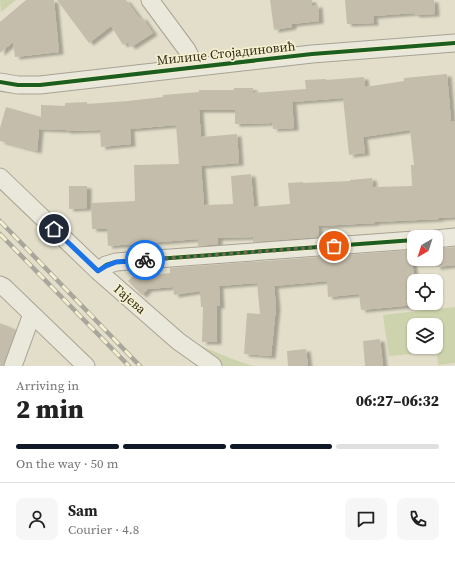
<!DOCTYPE html>
<html lang="en">
<head>
<meta charset="utf-8">
<style>
	body { margin:0; font-family:"Source Serif 4",serif; background:#f6f6f6; color:#222; height:100vh; display:flex; flex-direction:column; font-size:15px; white-space:nowrap }
	* { box-sizing:border-box; margin:0 }
	p { font-size:13px; color:#767676 }
	.icon { flex:none; width:22px; height:22px; fill:none; stroke:currentColor; stroke-width:2; stroke-linecap:round; stroke-linejoin:round }
	.map { position:relative; height:366px; overflow:hidden }
	.sheet { display:flex; flex-direction:column; background:#fff; flex:1 }
	.sheet>* { flex:none }
	.needle { width:26px; rotate:219deg }
	.fabs { position:absolute; left:407px; top:230px; display:grid; gap:8px }
	.fabs a { display:grid; place-items:center; width:36px; height:36px; border-radius:8px; background:#fff; box-shadow:0 1px 3px #0004; font-size:20px }
	.pin { position:absolute; display:grid; place-items:center; width:34px; height:34px; color:#fff; margin:-17px; border:2px solid #fff; border-radius:50%; box-shadow:0 1px 4px #0007 }
	.courier { position:absolute; display:grid; place-items:center; width:40px; height:40px; margin:-20px; border:3px solid #1a73e8; border-radius:50%; background:#fff; color:#222; box-shadow:0 1px 5px #0007 }
	.summary em { font-style:normal; font-weight:800 }
	.summary div { display:flex; flex-direction:column-reverse }
	.summary { display:flex; align-items:center; justify-content:space-between; height:68px; padding:0 16px }
	h1 { font-size:26px; font-weight:800; line-height:30px }
	.bar { display:grid; grid-template-columns:repeat(4,1fr); gap:6px 4px; align-content:center; height:48px; padding:0 16px }
	.bar i { height:5px; border-radius:3px; background:#e0e0e0 }
	.bar .active { background:#111827 }
	.bar p { grid-column:span 4 }
	.line { display:flex; align-items:center; gap:10px; padding:0 16px; border-top:1px solid #e0e0e0 }
	.line div { flex:1 }
	.round { display:grid; place-items:center; flex:none; width:42px; height:42px; border-radius:8px; background:#f6f6f6 }
	.map>svg:first-child { display:block }
	.green { fill:#cdd3ac; fill-rule:evenodd }
	.building { fill:#c5bdab; fill-rule:evenodd; filter:url(#shadow) }
	.lines { fill:none; stroke-linecap:round; stroke-linejoin:round }
	.street-casing { stroke:#a7a294; stroke-width:19 }
	.street { stroke:#eae8db; stroke-width:17 }
	.rail-casing { stroke:#a9a79c; stroke-width:4.5 }
	.rail { stroke:#f4efce; stroke-width:3; stroke-dasharray:9; stroke-linecap:butt }
	.cycleway-casing { stroke:#f4efce; stroke-width:6 }
	.cycleway { stroke:#1b5e20; stroke-width:4 }
	.done { stroke:#716a59; stroke-width:4; stroke-dasharray:0 7.2 }
	.route { stroke:#1a73e8; stroke-width:5 }
	.labels { text-anchor:middle; dominant-baseline:central; stroke-width:3.5; stroke-linejoin:round; paint-order:stroke }
	.street-label { font-size:13px; fill:#342c1c; stroke:#f4efce }
</style>
</head>
<body>
<div class="map">
<svg width="455" height="366" viewBox="0 0 455 366">
	<defs>
		<filter id="shadow"><feDropShadow dx="4.5" dy="2.5" stdDeviation="1" flood-color="#0004"/></filter>
	</defs>
	<rect width="100%" height="100%" fill="#e2deca"/>
	<path class="green" d="M 0,0 L 16,0 L 1,12 Z
		M 455,307 L 455,363 L 438,365 L 437,352 L 389,356 L 383,315 ZM 414,325 L 436,325 L 436,347 L 414,347 Z
		M 149,324 L 232,359 L 253,366 L 205,366 Z"/>
	<path class="building" d="M 26,0 L 54,0 L 59,52 L 15,57 L 13,42 L 0,53 L 0,22 Z
		M 57,0 L 126,0 L 140,19 L 142,17 L 153,33 L 131,47 L 127,42 L 123,45 L 111,26 L 89,43 Z
		M 270,0 L 312,0 L 312,6 L 318,5 L 319,21 L 292,24 L 292,27 L 274,30 Z
		M 345,0 L 434,0 L 435,14 L 415,15 L 414,13 L 373,16 L 374,23 L 347,24 Z
		M 447,74 L 451,121 L 455,121 L 455,217 L 439,218 L 439,219 L 375,222 L 375,223 L 318,226 L 319,237 L 253,242 L 253,237 L 218,238 L 218,244 L 198,246 L 198,239 L 108,246 L 107,229 L 92,229 L 91,203 L 135,201 L 134,165 L 179,164 L 176,125 L 130,129 L 131,144 L 101,147 L 100,130 L 66,131 L 66,130 L 39,129 L 37,151 L 0,141 L 0,128 L 6,107 L 41,117 L 41,105 L 65,106 L 65,103 L 87,102 L 87,104 L 128,101 L 163,97 L 163,95 L 199,92 L 199,90 L 234,90 L 234,88 L 253,88 L 253,93 L 306,89 L 305,80 L 326,79 L 326,80 L 364,77 L 365,87 L 404,81 L 404,78 ZM 343,98 L 349,155 L 365,153 L 363,137 L 410,130 L 414,165 L 411,165 L 412,186 L 373,187 L 372,178 L 350,180 L 350,181 L 303,183 L 303,182 L 288,183 L 290,204 L 254,207 L 251,174 L 231,176 L 233,204 L 204,205 L 201,166 L 239,163 L 237,134 L 201,137 L 199,110 L 235,110 L 235,124 L 272,123 L 273,129 L 294,128 L 292,102 Z
		M 69,186 L 87,186 L 87,208 L 69,209 Z
		M 455,247 L 455,265 L 436,267 L 436,249 Z
		M 411,250 L 414,277 L 414,305 L 361,310 L 359,294 L 328,297 L 327,281 L 274,286 L 276,307 L 271,356 L 244,354 L 247,313 L 260,314 L 257,283 L 219,286 L 220,306 L 217,306 L 217,342 L 202,342 L 203,307 L 201,307 L 200,291 L 174,295 L 173,287 L 148,289 L 142,295 L 128,281 L 138,271 L 143,276 L 170,273 L 170,268 Z
		M 0,323 L 16,330 L 3,366 L 0,366 Z
		M 380,339 L 383,366 L 365,366 L 363,341 Z
		M 306,349 L 308,366 L 288,366 L 287,351 Z"/>
	<g class="lines">
		<defs>
			<path id="street" d="M 150,0 L 187,50 L 193,62 L 194,67
				M 0,82 L 18,85 L 40,85 L 312,54 L 455,43
				M 0,177 L 98,271 L 178,341 L 213,366
				M 436,239 L 455,237
				M 98,271 L 106,265 L 116,262 L 414,240
				M 0,285 L 4,287 L 86,366
				M 13,366 L 32,314"/>
		</defs>
		<use href="#street" class="street-casing"/>
		<use href="#street" class="street"/>
		<defs>
			<path id="rail" d="M 0,221 L 140,366
				M 0,234 L 129,366"/>
		</defs>
		<use href="#rail" class="rail-casing"/>
		<use href="#rail" class="rail"/>
		<defs>
			<path id="cycleway" d="M 0,82 L 18,85 L 40,85 L 312,54 L 455,43
				M 98,271 L 106,265 L 116,262 L 414,240"/>
		</defs>
		<use href="#cycleway" class="cycleway-casing"/>
		<use href="#cycleway" class="cycleway"/>
	</g>
	<g class="lines">
		<path class="done" d="M 145,260 L 334,246"/>
		<path class="route" d="M 54,229 L 98,271 L 106,266 L 116,262 L 145,260"/>
	</g>
	<g class="labels">
		<g class="street-label">
			<text transform="translate(226 53) rotate(-6)">Милице Стојадиновић</text>
			<text transform="translate(130 299) rotate(41)">Гајева</text>
		</g>
	</g>
</svg>
<div class="fabs">
<a><svg class="needle" viewBox="-14 -14 28 28"><path d="M0-13l5 13h-10z" fill="#e53935"/><path d="M0 13l5-13h-10z" fill="#767676"/></svg></a>
<a><svg class="icon" aria-label="locate" viewBox="0 0 24 24"><circle cx="12" cy="12" r="6"/><path d="M12 2v4M12 18v4M2 12h4M18 12h4"/></svg></a>
<a><svg class="icon" aria-label="layers" viewBox="0 0 24 24"><path d="M12 4l9 5-9 5-9-5zM3 14l9 5 9-5"/></svg></a>
</div>
<div class="pin" style="left:334px;top:246px;background:#ea580c"><svg class="icon" aria-label="bag" viewBox="0 0 24 24"><path d="M5 8h14l-1 12H6zM9 8a3 3 0 0 1 6 0"/></svg></div>
<div class="pin" style="left:54px;top:229px;background:#1f2937"><svg class="icon" aria-label="home" viewBox="0 0 24 24"><path d="M3 11l9-7 9 7M6 9v11h12V9"/></svg></div>
<div class="courier" style="left:145px;top:260px"><svg class="icon" aria-label="bike" viewBox="0 0 24 24"><circle cx="6" cy="16" r="4"/><circle cx="18" cy="16" r="4"/><path d="M6 16l4-8h5l3 8M10 8l3 8H6M13 5h3"/></svg></div>
</div>
<section class="sheet">
<div class="summary"><div><h1>2 min</h1><p>Arriving in</p></div><em>06:27–06:32</em></div>
<div class="bar"><i class="active"></i><i class="active"></i><i class="active"></i><i></i><p>On the way · 50 m</p></div>
<div class="line" style="height:72px"><a class="round"><svg class="icon" aria-label="person" viewBox="0 0 24 24"><circle cx="12" cy="8" r="4"/><path d="M4 21q1-7 8-7t8 7"/></svg></a><div><b>Sam</b><p>Courier · 4.8</p></div><a class="round"><svg class="icon" aria-label="chat" viewBox="0 0 24 24"><path d="M4 5h16v11H9l-5 4z"/></svg></a><a class="round"><svg class="icon" aria-label="phone" viewBox="0 0 24 24"><path d="M5 4h4l2 5-3 2q2 4 5 5l2-3 5 2v4C11 20 4 13 5 4z"/></svg></a></div>
</section>
</body>
</html>
